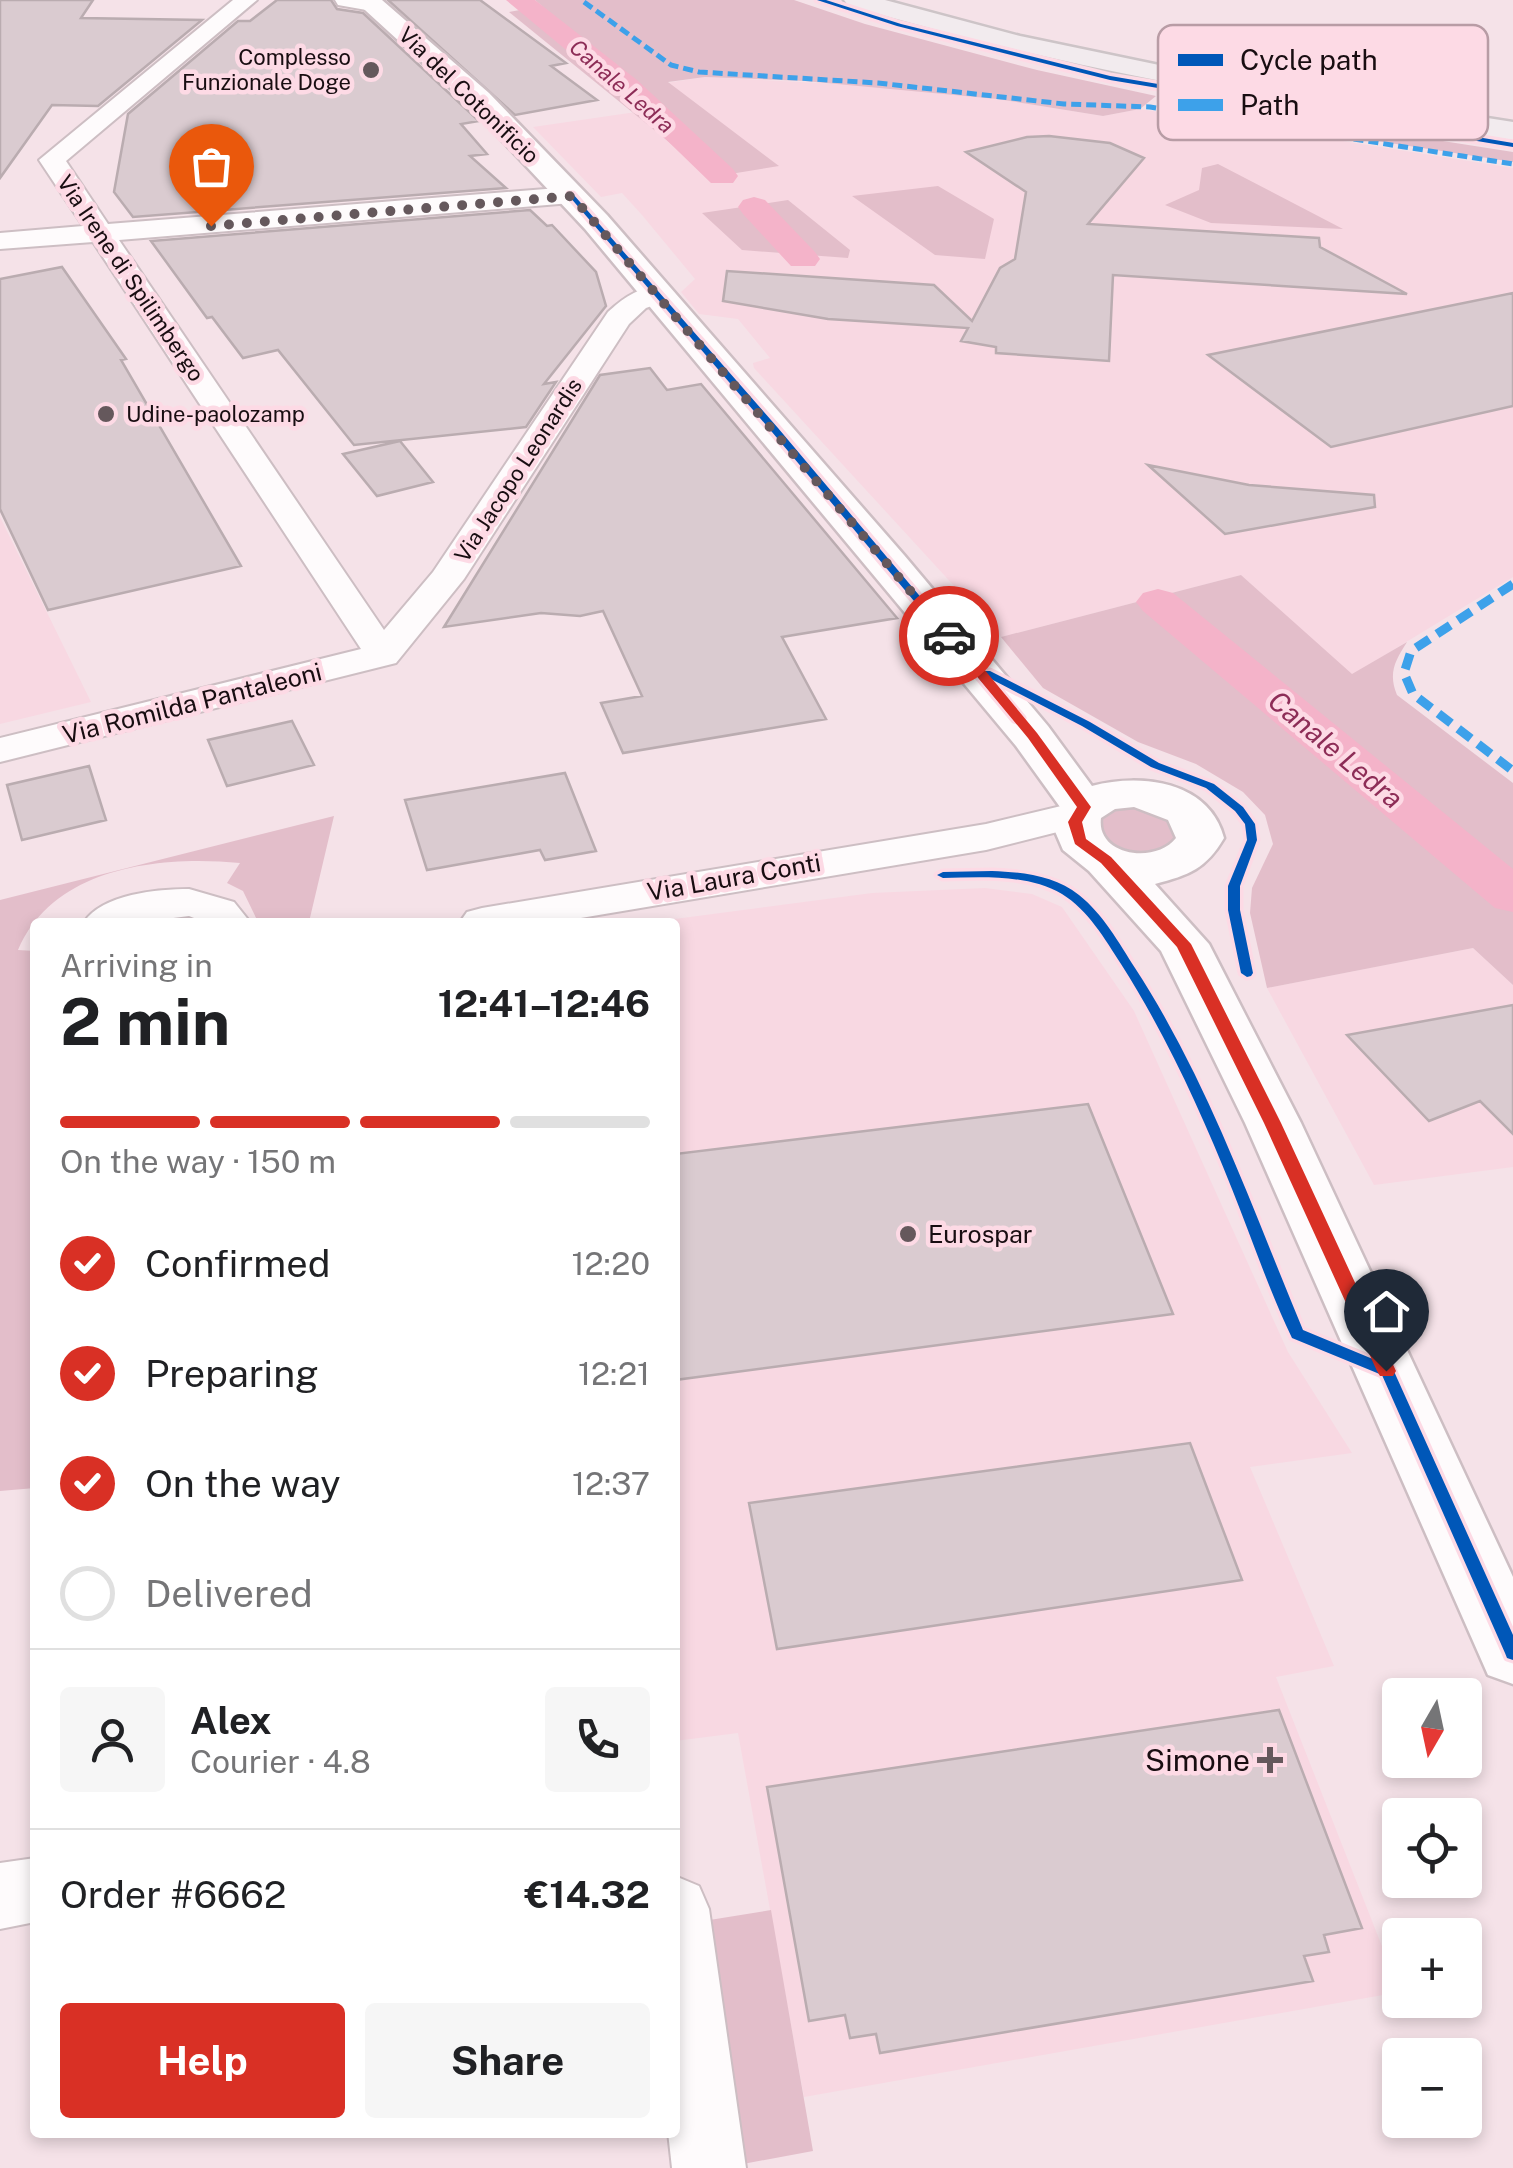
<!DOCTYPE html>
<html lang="en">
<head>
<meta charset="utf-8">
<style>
	body { margin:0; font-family:"Public Sans",sans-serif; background:#f6f6f6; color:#202124; height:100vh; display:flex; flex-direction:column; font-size:38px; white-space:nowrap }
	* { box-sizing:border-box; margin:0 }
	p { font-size:32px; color:#757577 }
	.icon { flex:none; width:55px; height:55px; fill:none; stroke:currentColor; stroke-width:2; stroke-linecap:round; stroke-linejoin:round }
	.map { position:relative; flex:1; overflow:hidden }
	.panel { position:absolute; left:30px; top:918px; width:650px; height:1220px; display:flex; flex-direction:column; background:#fff; border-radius:10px; box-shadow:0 5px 15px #0003 }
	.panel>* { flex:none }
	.needle { width:65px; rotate:189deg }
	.controls { position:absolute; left:1382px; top:1678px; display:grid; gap:20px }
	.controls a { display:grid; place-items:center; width:100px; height:100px; border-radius:10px; background:#fff; box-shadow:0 5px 15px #0003; font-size:50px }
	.pin { position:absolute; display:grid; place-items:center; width:85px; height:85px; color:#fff; margin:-102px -42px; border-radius:50% 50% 50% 0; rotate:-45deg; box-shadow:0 0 10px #0007 }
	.pin .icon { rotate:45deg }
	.courier { position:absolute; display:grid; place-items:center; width:100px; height:100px; margin:-50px; border:8px solid #d93025; border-radius:50%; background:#fff; color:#222; box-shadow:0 2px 12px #0007 }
	.overview em { font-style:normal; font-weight:700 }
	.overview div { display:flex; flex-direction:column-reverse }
	.overview { display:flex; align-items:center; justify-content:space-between; height:170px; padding:0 30px }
	h1 { font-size:65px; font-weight:700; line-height:75px }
	.bar { display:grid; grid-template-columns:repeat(4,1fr); gap:15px 10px; align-content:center; height:120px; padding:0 30px }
	.bar i { height:12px; border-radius:8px; background:#e0e0e0 }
	.bar .current { background:#d93025 }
	.bar p { grid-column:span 4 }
	.line { display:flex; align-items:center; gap:25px; padding:0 30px; border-top:2px solid #e0e0e0 }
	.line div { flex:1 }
	.round { display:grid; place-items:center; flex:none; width:105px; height:105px; border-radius:10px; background:#f6f6f6 }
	ol { padding:0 30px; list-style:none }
	li { display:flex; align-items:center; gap:30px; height:110px }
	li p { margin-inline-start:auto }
	li .icon { padding:10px; border-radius:50%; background:#d93025; color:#fff; stroke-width:4 }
	li:last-child { color:#757577 }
	li i { width:55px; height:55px; border:5px solid #e0e0e0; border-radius:50% }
	.cta { display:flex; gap:20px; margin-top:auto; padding:20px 30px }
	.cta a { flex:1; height:115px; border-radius:10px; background:#d93025; color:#fff; font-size:40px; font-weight:700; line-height:115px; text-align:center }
	.cta a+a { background:#f6f6f6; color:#202124 }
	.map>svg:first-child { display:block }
	.built { fill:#f8d8e2 }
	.green { fill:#e3beca }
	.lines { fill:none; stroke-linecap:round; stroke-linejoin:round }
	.canal { fill:#f4b3c9; fill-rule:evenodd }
	.building { fill:#dacbd0; stroke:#baacb0; stroke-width:2.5 }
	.street-casing { stroke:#cdbec3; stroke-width:4 }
	.secondary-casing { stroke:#cdbec3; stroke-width:5 }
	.primary-casing { stroke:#cdc4c7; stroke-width:5 }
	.street { fill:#fefbfc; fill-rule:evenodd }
	.secondary { fill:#fefbfc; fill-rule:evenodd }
	.primary { fill:#f2ebee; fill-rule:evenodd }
	.quiet-far1 { stroke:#3da1ea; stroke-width:5; stroke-dasharray:10 5; stroke-linecap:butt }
	.quiet { stroke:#3da1ea; stroke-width:9; stroke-dasharray:16 9; stroke-linecap:butt }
	.cycleway-casing { stroke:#fddae5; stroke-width:7 }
	.cycleway { fill:#0057b8; fill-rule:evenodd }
	.route { fill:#d93025 }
	.done { stroke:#65585c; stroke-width:10; stroke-dasharray:0 18 }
	.poi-dot { fill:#65585c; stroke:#fddae5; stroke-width:4 }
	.labels { text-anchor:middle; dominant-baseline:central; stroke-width:9; stroke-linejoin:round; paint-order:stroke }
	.far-poi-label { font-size:22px; fill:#180d11; stroke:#fddae5; text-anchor:end }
	.far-water-label { font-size:22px; font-style:italic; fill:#8d2d57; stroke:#fddae5 }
	.far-street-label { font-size:22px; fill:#180d11; stroke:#fddae5 }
	.street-label { font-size:25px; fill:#180d11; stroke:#fddae5 }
	.poi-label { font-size:25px; fill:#180d11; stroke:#fddae5; text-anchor:start }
	.water-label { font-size:28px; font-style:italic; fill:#8d2d57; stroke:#fddae5 }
	.near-poi-label { font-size:30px; fill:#180d11; stroke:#fddae5; text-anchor:end }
	.key { fill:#fddae5; stroke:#b89ca5; stroke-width:2.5 }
	.key-label { font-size:28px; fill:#180d11 }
</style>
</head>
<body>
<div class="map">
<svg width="1513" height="2168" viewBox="0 0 1513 2168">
	<rect width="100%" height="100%" fill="#f5e2e8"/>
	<path class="built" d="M 705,77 L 876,86 L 997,99 L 1103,116 L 1140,109 L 1513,168 L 1513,577 L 1352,675 L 1241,575 L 1001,637 L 754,368 L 753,363 L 770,358 L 738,319 L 699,314 L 681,292 L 695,279 L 642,215 L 622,193 L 601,197 L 533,127 L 636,112 L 653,126 L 777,165 L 666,83 Z
		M 0,517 L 91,702 L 0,724 Z
		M 985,888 L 1032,894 L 1062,907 L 1134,1011 L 1288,1352 L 1352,1453 L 1250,1467 L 1334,1666 L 1276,1677 L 1400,1992 L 804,2097 L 738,1733 L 675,1741 L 675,922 L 652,922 L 872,893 Z
		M 1473,948 L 1513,985 L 1513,1167 L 1374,1185 L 1267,988 Z"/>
	<path class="green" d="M 535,0 L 794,0 L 865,24 L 1037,70 L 1156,96 L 1140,109 L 1103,116 L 997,99 L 805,81 L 705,77 L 668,82 L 779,166 L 712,177 L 509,12 L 542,6 Z
		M 1187,101 L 1513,152 L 1513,162 L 1176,110 Z
		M 1218,164 L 1343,229 L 1211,223 L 1165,205 L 1199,190 L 1202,168 Z
		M 938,186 L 994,219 L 985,259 L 935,255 L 852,196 Z
		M 788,200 L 850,250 L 848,258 L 742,250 L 702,213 Z
		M 1241,575 L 1352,674 L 1407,642 C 1395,661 1388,673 1397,695 L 1513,783 L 1513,985 L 1473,948 L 1267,988 L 1250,913 L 1252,888 L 1273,844 L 1265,815 L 1243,792 L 1196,764 L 1138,742 L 1043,688 L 1001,637 Z
		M 1134,793 L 1200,838 L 1123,866 L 1078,814 Z
		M 334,816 L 309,922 L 258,922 L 243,891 L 227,883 L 240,863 C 160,855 53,867 18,950 L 35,951 L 35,1488 L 0,1491 L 0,900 Z
		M 771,1910 L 813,2151 L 727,2167 L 691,1923 Z"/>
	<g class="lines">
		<path class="canal" d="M 506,0 L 535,0 L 637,80 L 733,169 L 738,176 L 733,183 L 711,183 L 617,92 Z
			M 754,197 L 765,200 L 815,252 L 820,259 L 815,266 L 791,266 L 743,214 L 738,207 L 743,200 Z
			M 1158,589 L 1173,593 L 1513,869 L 1513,912 L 1495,908 L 1143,611 L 1136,602 L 1143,593 Z"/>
	</g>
	<path class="building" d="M 0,0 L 93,0 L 81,18 L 202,20 L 98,106 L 52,105 L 0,178 Z
		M 277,0 L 331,0 L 337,9 L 363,13 L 479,121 L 461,124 L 487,154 L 470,156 L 506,188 L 133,217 L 114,192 L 128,114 L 238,21 L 250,21 Z
		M 388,0 L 480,0 L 566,63 L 551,66 L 597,100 L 515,115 Z
		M 1049,136 L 1110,143 L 1144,158 L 1088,224 L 1319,238 L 1320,247 L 1407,294 L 1113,275 L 1109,361 L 996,353 L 996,347 L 961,341 L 968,328 L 828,319 L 723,301 L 727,271 L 934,285 L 972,321 L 1000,268 L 1015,259 L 1026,192 L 966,152 L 1027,137 Z
		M 530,210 L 547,226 L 552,225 L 596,272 L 606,306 L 544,384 L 556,382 L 526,427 L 354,445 L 278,350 L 243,358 L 212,317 L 207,318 L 151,241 Z
		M 62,267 L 126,359 L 121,360 L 241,566 L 48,610 L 0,509 L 0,279 Z
		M 1513,293 L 1513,406 L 1331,447 L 1208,355 Z
		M 650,368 L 667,390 L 701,384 L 897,618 L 782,637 L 826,719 L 623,753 L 601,703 L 642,696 L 603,611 L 580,616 L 541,613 L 444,627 L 600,375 Z
		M 400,441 L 433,482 L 377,496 L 343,454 Z
		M 1148,465 L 1249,485 L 1374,495 L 1375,507 L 1225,534 Z
		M 292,721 L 314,765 L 227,786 L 208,740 Z
		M 89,766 L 106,820 L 22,840 L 7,785 Z
		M 565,773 L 596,851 L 545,860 L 540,850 L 427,870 L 405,800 Z
		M 1513,1005 L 1513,1134 L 1480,1101 L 1429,1121 L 1347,1035 Z
		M 1088,1104 L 1173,1314 L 675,1380 L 675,1154 Z
		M 1190,1443 L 1242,1580 L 777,1649 L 749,1503 Z
		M 1279,1710 L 1362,1928 L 1324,1935 L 1329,1952 L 1304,1956 L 1313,1981 L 880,2053 L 876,2034 L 850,2038 L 845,2015 L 809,2021 L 767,1787 Z"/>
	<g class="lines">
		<defs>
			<path id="street" d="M 233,0 L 257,0 L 66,161 L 108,224 L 571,187 L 584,195 L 571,203 L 119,240 L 384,630 L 433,572 L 608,312 C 624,297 645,282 668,288 L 672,294 L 668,300 L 646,308 L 629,324 L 464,579 L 396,663 L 0,762 L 0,738 L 361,649 L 93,242 L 0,249 L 0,233 L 83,226 L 39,160 Z
				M 335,0 L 380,0 L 383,4 L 372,11 L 338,5 Z
				M 1078,802 L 1093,805 L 1099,814 L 1093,823 L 986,850 L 557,922 L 460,922 L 467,912 L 482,908 L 986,824 Z
				M 189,889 L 234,902 L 250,922 L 204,922 L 189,916 L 142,922 L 84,922 C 103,894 157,889 189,889 Z
				M 35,1858 L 35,1922 L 0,1929 L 0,1863 Z
				M 675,1876 L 699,1886 L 709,1909 L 746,2168 L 672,2168 L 668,2132 L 675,2132 Z"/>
			<path id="secondary" d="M 354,0 L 382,0 L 489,93 L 607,215 L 904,555 L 1048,726 L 1092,786 C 1141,773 1209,781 1224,838 C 1206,869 1189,875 1155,884 L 1209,944 L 1301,1123 L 1513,1577 L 1513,1684 L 1488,1675 L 1245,1123 L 1161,951 L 1089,871 L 1063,850 L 1051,822 L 1060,807 L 1016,746 L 585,229 L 469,105 ZM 1134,807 L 1168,820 L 1176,838 C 1156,864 1096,856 1101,818 L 1115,809 Z"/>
			<path id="primary" d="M 844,0 L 885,0 L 1020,36 L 1183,70 L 1513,122 L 1513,140 C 1288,106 1066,70 848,5 Z"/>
		</defs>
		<use href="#street" class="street-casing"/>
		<use href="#secondary" class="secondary-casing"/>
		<use href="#primary" class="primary-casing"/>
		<use href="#street" class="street"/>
		<use href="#secondary" class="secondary"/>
		<use href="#primary" class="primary"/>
		<path class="quiet-far1" d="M 584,2 L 671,65 L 699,72 L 878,83 L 1064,104 L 1150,107 L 1513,164"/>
		<path class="quiet" d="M 1513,584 L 1411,651 L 1404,673 L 1413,694 L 1513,771"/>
		<defs>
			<path id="cycleway" d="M 817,0 L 826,0 L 901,24 L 1110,76 L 1513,143 L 1513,147 L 1110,80 L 897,26 Z
				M 569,194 L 573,194 L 778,428 L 983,671 L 990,671 L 1090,722 L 1159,763 L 1214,784 L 1243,807 L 1255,824 L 1257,840 L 1240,886 L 1240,910 L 1253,973 L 1251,976 L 1247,977 L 1241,973 L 1228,910 L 1228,886 L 1247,840 L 1245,824 L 1235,811 L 1206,788 L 1151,767 L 1082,726 L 991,679 L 1023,718 L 1018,721 L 1014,720 L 772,432 L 569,196 Z
				M 992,871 C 1022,872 1055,876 1079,895 C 1103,914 1119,943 1135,968 C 1208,1080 1252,1208 1303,1330 L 1392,1367 L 1513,1635 L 1513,1660 L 1507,1658 L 1505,1653 L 1382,1375 L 1292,1338 C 1269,1290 1252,1239 1232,1189 C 1201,1111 1166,1035 1121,964 C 1105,939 1088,910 1062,894 C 1027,874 983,877 943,878 L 937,875 L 943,872 Z"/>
		</defs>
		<use href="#cycleway" class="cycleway-casing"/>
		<use href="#cycleway" class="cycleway"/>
	</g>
	<path class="route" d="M 945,633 L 954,633 L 1037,733 L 1091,807 L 1082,822 L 1086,839 L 1111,857 L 1191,944 L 1281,1123 L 1396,1371 L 1393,1376 L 1380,1376 L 1377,1371 L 1264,1123 L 1177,947 L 1101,863 L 1075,844 L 1068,822 L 1077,807 L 1028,738 L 945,638 Z"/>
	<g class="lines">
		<path class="done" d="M 211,226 L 572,196 L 949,636"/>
	</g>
	<g class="poi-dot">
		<circle cx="371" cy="70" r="10"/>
		<circle cx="106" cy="414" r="10"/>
		<circle cx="908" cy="1234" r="10"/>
		<path d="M1265 1745h10v10h10v10h-10v10h-10v-10h-10v-10h10z"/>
	</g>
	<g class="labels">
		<g class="far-poi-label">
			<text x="351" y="57">Complesso<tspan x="351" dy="25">Funzionale Doge</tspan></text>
			<text x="126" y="414" text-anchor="start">Udine-paolozamp</text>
		</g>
		<g class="far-water-label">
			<text transform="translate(622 86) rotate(41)">Canale Ledra</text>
		</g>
		<g class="far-street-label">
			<text transform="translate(469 95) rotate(44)">Via del Cotonificio</text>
			<text transform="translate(131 278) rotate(56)">Via Irene di Spilimbergo</text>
			<text transform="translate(518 470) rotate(-57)">Via Jacopo Leonardis</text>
		</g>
		<g class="street-label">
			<text transform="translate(192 703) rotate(-14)">Via Romilda Pantaleoni</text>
			<text transform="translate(734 877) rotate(-10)">Via Laura Conti</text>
		</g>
		<g class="poi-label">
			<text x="928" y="1234">Eurospar</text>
		</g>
		<g class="water-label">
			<text transform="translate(1336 749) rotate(40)">Canale Ledra</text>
		</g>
		<g class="near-poi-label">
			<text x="1250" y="1760">Simone</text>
		</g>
	</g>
	<rect x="1158" y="25" width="330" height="115" rx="15" class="key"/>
	<rect x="1178" y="54" width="45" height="12" fill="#0057b8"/>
	<rect x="1178" y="99" width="45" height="12" fill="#3da1ea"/>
	<g class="key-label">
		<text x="1240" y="70">Cycle path</text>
		<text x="1240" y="115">Path</text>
	</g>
</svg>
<div class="controls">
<a><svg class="needle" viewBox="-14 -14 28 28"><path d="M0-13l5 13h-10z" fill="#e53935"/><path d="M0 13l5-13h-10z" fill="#757577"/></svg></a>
<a><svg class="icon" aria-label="locate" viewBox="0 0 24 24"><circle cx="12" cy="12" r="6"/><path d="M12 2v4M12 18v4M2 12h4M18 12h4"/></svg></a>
<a>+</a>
<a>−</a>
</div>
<div class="pin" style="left:211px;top:226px;background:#ea580c"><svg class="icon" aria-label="bag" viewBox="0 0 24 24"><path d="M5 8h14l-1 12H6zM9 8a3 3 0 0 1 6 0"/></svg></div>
<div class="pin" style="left:1386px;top:1371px;background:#1f2937"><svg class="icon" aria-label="home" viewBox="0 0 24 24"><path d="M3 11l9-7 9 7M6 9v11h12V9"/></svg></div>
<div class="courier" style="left:949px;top:636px"><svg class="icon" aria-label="car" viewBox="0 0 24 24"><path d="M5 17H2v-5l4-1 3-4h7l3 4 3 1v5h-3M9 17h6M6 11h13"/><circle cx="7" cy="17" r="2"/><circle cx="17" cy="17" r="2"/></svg></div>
<section class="panel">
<div class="overview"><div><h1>2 min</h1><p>Arriving in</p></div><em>12:41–12:46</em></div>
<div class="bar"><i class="current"></i><i class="current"></i><i class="current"></i><i></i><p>On the way · 150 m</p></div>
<ol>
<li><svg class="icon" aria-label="check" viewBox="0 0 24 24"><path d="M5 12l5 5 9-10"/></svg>Confirmed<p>12:20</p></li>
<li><svg class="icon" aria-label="check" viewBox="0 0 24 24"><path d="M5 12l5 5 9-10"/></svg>Preparing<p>12:21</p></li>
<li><svg class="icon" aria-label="check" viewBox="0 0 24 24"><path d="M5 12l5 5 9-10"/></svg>On the way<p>12:37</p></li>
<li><i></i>Delivered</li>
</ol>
<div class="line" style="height:180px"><a class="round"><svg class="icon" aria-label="person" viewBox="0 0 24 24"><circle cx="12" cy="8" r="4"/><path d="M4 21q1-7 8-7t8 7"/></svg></a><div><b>Alex</b><p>Courier · 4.8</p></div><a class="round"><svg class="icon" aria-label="phone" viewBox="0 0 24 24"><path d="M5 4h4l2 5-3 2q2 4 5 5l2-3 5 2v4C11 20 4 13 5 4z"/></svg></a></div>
<div class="line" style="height:130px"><div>Order #6662</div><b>€14.32</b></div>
<div class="cta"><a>Help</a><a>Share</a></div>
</section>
</div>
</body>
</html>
